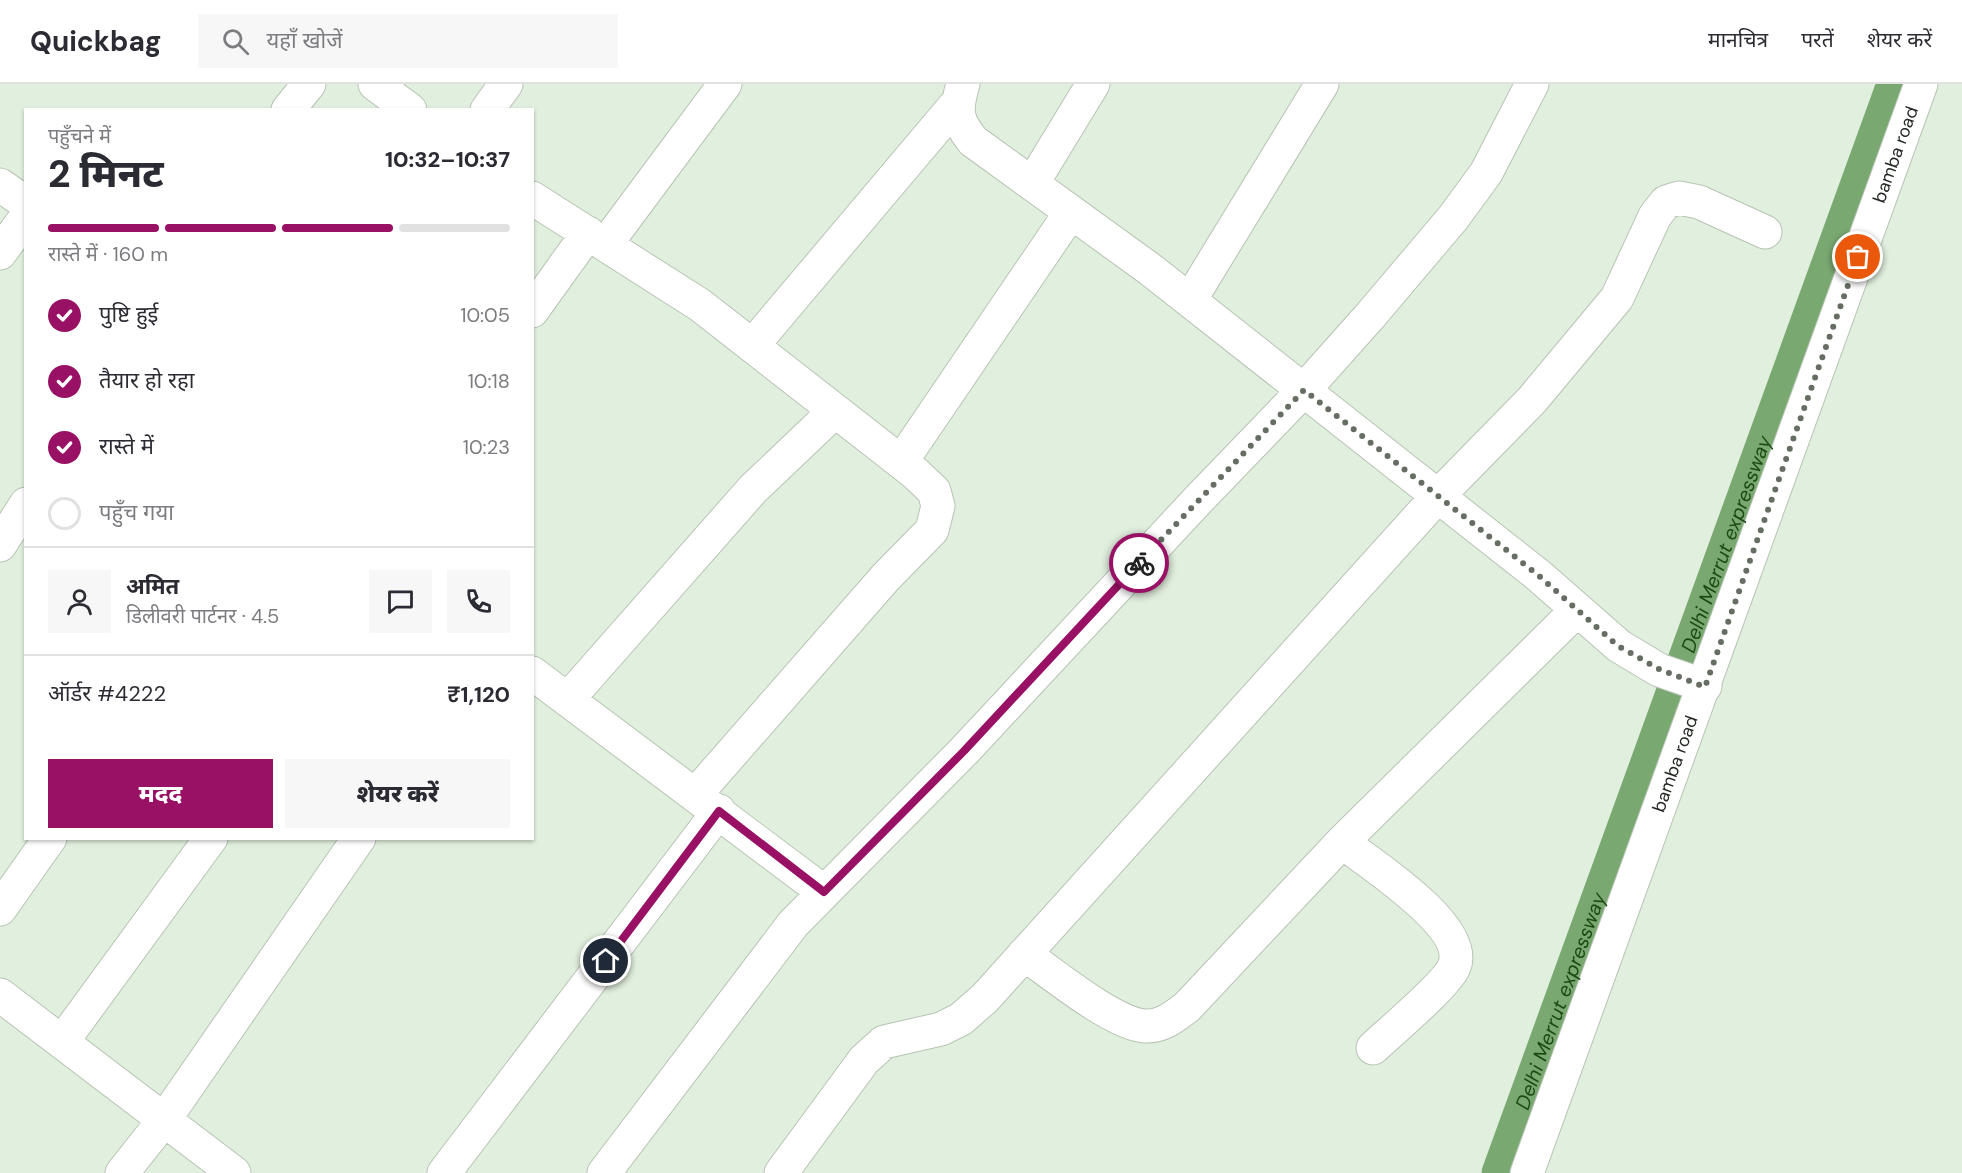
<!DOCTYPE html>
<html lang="hi">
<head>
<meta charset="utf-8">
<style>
	body { margin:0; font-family:"DM Sans","Noto Sans Devanagari",sans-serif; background:#f7f7f7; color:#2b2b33; height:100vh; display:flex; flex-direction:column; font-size:22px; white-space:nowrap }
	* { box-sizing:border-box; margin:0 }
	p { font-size:20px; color:#7c7c81 }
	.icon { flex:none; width:33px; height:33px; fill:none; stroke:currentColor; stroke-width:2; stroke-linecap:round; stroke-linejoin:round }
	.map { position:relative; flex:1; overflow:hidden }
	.details { position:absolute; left:24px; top:24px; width:510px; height:732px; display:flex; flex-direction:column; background:#fff; border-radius:0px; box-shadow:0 2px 4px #0004 }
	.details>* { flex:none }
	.pin { position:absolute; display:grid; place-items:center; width:51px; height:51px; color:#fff; margin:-26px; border:3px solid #fff; border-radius:50%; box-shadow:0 2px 6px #0007 }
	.courier { position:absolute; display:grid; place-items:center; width:60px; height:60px; margin:-30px; border:4px solid #991164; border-radius:50%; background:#fff; color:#222; box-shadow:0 2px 8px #0007 }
	.overview em { font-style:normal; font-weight:800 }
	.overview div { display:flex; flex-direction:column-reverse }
	.overview { display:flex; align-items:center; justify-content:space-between; height:102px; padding:0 24px }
	h1 { font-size:39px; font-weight:800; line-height:45px }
	.bar { display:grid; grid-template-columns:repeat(4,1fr); gap:9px 6px; align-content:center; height:72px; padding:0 24px }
	.bar i { height:8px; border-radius:4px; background:#e1e1e2 }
	.bar .on { background:#991164 }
	.bar p { grid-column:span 4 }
	.line { display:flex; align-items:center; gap:15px; padding:0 24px; border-top:2px solid #e1e1e2 }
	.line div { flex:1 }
	.round { display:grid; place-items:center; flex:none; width:63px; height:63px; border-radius:0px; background:#f7f7f7 }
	ol { padding:0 24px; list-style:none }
	li { display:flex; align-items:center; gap:18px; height:66px }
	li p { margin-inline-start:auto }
	li .icon { padding:6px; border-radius:50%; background:#991164; color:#fff; stroke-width:4 }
	li:last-child { color:#7c7c81 }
	li i { width:33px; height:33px; border:3px solid #e1e1e2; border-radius:50% }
	.cta { display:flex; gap:12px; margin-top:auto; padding:12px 24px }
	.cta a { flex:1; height:69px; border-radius:0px; background:#991164; color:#fff; font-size:24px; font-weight:800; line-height:69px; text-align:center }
	.cta a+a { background:#f7f7f7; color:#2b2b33 }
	header { display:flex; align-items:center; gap:36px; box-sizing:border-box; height:84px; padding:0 30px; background:#fff; border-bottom:2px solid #e1e1e2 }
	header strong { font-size:28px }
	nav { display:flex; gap:33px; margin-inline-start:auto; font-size:21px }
	.search { width:420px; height:54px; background:#f7f7f7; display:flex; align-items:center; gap:15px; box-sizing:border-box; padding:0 21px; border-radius:0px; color:#7c7c81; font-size:22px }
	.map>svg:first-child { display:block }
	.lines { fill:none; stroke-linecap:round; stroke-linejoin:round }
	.canal { stroke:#79a871; stroke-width:33 }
	.street-casing { stroke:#b7c4b4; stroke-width:35 }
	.secondary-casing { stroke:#b7c4b4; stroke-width:35 }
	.street { stroke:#fff; stroke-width:33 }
	.secondary { stroke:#fff; stroke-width:33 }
	.done { stroke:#666e64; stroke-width:6; stroke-dasharray:0 10.8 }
	.route { stroke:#991164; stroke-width:8 }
	.labels { text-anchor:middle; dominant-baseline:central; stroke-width:4.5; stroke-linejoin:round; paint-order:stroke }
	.street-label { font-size:18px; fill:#242923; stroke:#e1efde }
	.water-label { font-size:20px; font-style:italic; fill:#1c4a13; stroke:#e1efde }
</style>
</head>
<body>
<header>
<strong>Quickbag</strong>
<div class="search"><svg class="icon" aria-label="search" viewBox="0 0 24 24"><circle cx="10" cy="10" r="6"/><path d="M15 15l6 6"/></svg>यहाँ खोजें</div>
<nav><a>मानचित्र</a><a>परतें</a><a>शेयर करें</a></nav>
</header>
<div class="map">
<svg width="1962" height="1089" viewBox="0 0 1962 1089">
	<rect width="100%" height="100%" fill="#e1efde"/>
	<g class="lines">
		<path class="canal" id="s1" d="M 1498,1089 L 1893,0"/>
		<defs>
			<path id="street" d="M 375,0 L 410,26
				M 963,0 C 955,27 956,36 973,57 L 1151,186 L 1538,491 L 1619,562 L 1659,586 L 1705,602
				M 288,26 L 309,0
				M 487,26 L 506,0
				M 1032,100 L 1093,0
				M 0,101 L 26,119
				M 532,114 L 700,221 L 915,389 L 934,407 L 938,422 L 932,446 L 885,494 L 696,710
				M 606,160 L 725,0
				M 0,169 L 26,133
				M 1190,216 L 1322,0
				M 532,227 L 588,149
				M 752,262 L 958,18
				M 901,378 L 1071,128
				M 0,461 L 26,420
				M 532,589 L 824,808
				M 568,615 L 753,405 L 835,327
				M 1342,758 C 1369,779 1471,843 1454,883 C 1446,901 1390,948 1373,964
				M 0,825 L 50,754
				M 1024,870 C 1052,889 1113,940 1145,942 C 1162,943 1175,932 1187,923 L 1342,758 L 1577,526
				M 0,911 L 234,1089
				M 62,958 L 211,754
				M 122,1089 L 164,1036 L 359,754
				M 444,1089 L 719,727
				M 604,1089 L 793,840 L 964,667 L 1198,416 L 1304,306 L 1370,232 L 1453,134 L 1486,89 L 1532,0
				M 781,1089 L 864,976 L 884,958 L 941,945 L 961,935 L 985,914 L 1438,412 L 1532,316 L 1617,214 L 1655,132 L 1666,118 L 1679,114 L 1699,118 L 1765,148"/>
			<g id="secondary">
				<path id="s2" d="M 1527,1089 L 1921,0"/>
			</g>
		</defs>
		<use href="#street" class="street-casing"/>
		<use href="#secondary" class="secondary-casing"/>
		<use href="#street" class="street"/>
		<use href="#secondary" class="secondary"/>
	</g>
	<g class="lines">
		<path class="done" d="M 1139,479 L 1304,306 L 1538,491 L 1618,562 L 1659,585 L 1705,603 L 1858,173"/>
		<path class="route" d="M 606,877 L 719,727 L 824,808 L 964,667 L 1139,479"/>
	</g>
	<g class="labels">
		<g class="street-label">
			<text stroke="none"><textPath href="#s2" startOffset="1083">bamba road</textPath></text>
			<text stroke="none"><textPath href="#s2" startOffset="435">bamba road</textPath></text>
		</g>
		<g class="water-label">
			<text stroke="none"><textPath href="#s1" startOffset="669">Delhi Merrut expressway</textPath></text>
			<text stroke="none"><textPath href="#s1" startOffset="183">Delhi Merrut expressway</textPath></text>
		</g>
	</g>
</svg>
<div class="pin" style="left:1858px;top:173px;background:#ea580c"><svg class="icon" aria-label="bag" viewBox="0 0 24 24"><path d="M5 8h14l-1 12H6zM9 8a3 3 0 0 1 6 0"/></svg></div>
<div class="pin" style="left:606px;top:877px;background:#1f2937"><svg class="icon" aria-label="home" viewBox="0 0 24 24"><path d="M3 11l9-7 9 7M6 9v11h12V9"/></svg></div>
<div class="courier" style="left:1139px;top:479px"><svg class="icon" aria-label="bike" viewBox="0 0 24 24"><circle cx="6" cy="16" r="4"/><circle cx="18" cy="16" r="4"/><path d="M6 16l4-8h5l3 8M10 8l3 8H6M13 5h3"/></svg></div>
<section class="details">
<div class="overview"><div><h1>2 मिनट</h1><p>पहुँचने में</p></div><em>10:32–10:37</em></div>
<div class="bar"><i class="on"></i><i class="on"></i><i class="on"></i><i></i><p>रास्ते में · 160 m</p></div>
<ol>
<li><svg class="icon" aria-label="check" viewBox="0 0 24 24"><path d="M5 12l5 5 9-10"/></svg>पुष्टि हुई<p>10:05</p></li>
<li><svg class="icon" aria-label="check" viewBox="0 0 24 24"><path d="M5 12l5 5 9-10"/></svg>तैयार हो रहा<p>10:18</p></li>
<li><svg class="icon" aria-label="check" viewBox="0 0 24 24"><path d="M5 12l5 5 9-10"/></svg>रास्ते में<p>10:23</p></li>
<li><i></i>पहुँच गया</li>
</ol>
<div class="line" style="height:108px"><a class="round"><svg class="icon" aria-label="person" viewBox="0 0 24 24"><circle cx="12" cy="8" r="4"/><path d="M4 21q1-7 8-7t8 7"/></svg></a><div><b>अमित</b><p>डिलीवरी पार्टनर · 4.5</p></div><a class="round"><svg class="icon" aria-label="chat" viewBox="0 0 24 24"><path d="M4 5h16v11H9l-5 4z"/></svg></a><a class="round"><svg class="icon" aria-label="phone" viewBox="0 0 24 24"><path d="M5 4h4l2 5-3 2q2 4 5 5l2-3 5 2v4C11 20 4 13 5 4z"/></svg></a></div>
<div class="line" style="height:78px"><div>ऑर्डर #4222</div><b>₹1,120</b></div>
<div class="cta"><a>मदद</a><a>शेयर करें</a></div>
</section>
</div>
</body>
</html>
